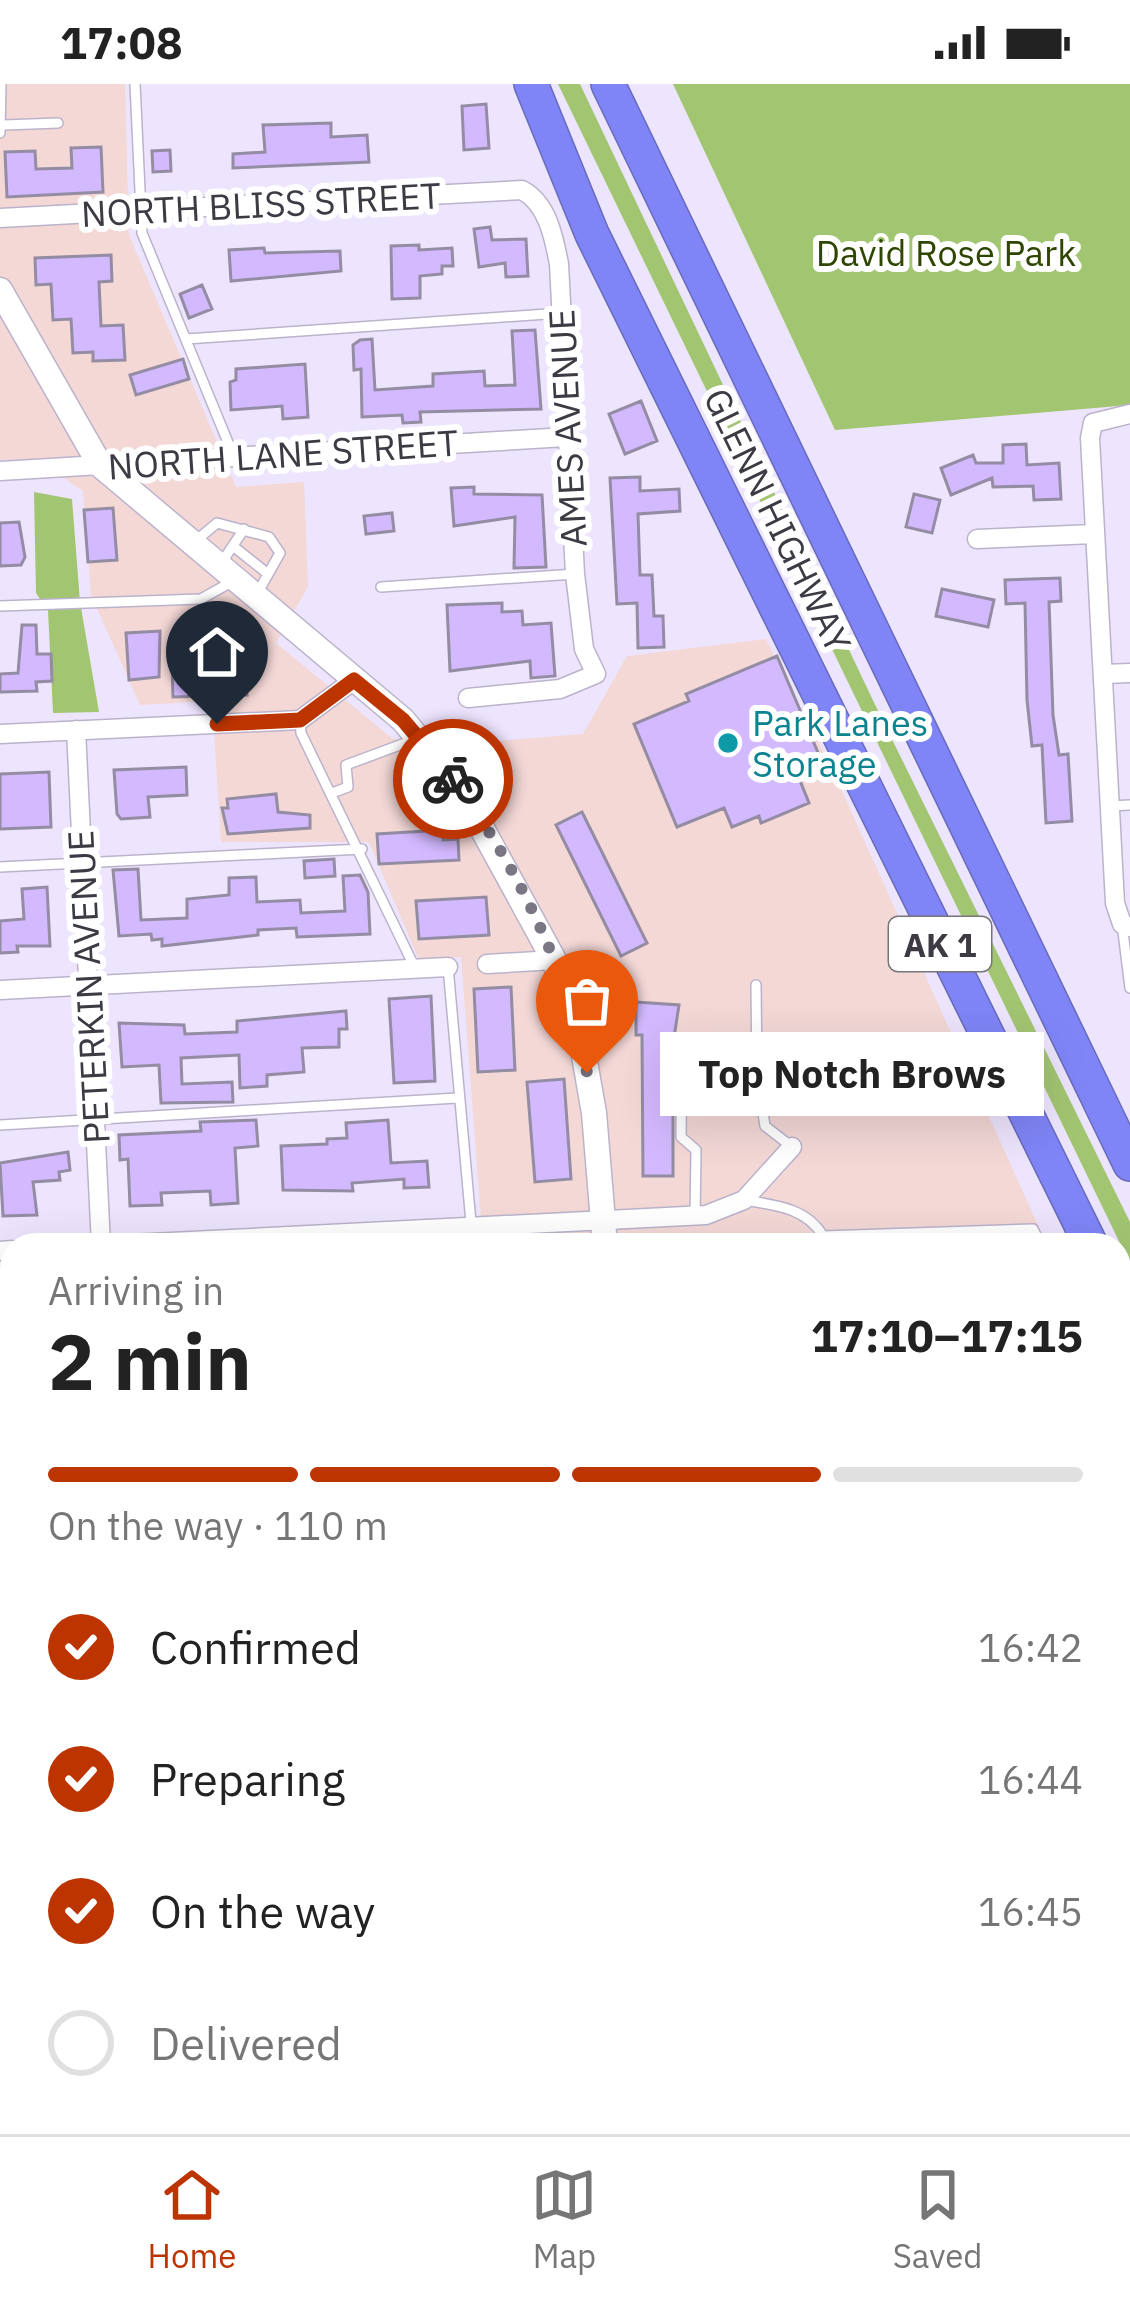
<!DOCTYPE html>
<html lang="en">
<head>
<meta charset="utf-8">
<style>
	body { margin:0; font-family:"IBM Plex Sans",sans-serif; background:#f6f6f6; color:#222; height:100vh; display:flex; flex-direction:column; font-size:45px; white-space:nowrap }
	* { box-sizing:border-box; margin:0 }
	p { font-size:39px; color:#767676 }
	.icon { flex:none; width:66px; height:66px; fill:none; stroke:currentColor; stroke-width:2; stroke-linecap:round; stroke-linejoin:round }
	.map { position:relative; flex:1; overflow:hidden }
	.drawer { position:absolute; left:0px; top:1149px; width:1131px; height:903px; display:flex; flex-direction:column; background:#fff; border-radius:36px 36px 0 0; box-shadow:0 12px 48px #0002 }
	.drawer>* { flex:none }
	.pin { position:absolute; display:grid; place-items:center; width:102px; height:102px; color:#fff; margin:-123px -51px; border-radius:50% 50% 50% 0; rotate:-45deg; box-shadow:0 0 12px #0007 }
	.pin .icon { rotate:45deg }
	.courier { position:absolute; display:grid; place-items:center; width:120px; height:120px; margin:-60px; border:9px solid #bc3400; border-radius:50%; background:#fff; color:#222; box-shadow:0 3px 15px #0007 }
	.bubble { position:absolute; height:84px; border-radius:0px; background:#fff; box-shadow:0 12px 48px #0002; font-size:39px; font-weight:700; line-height:84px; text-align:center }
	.head em { font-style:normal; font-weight:700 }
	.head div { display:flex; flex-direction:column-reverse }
	.head { display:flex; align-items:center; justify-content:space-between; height:204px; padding:0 48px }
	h1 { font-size:78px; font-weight:700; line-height:90px }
	.bar { display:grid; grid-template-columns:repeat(4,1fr); gap:18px 12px; align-content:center; height:144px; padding:0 48px }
	.bar i { height:15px; border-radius:9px; background:#e0e0e0 }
	.bar .active { background:#bc3400 }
	.bar p { grid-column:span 4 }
	ol { padding:0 48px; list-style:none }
	li { display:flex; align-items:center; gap:36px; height:132px }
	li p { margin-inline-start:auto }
	li .icon { padding:12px; border-radius:50%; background:#bc3400; color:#fff; stroke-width:4 }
	li:last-child { color:#767676 }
	li i { width:66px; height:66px; border:6px solid #e0e0e0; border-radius:50% }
	.status { display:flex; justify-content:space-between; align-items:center; height:84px; padding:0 60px; background:#fff; direction:ltr }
	.status svg { height:33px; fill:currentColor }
	.menu { display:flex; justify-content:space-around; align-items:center; height:168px; border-top:3px solid #e0e0e0; background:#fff; font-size:33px; color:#767676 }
	.menu a { display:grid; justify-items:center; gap:6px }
	.menu .active { color:#bc3400 }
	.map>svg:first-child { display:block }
	.commercial { fill:#f3d8d6 }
	.built { fill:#e2d7f7 }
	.green { fill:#a2c572 }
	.building { fill:#d3b9ff; stroke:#948ca2; stroke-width:3 }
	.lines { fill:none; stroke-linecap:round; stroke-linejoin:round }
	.lane-casing { stroke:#bbb3cb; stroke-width:12 }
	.street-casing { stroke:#bbb3cb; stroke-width:21 }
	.secondary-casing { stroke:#bbb3cb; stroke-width:27 }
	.highway-casing { stroke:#686bb8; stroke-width:36 }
	.lane { stroke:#fff; stroke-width:9 }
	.street { stroke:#fff; stroke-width:18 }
	.secondary { stroke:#fff; stroke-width:24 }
	.highway { stroke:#7f85f7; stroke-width:33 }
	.done { stroke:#7b7684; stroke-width:12; stroke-dasharray:0 21.6 }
	.route { stroke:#bc3400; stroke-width:15 }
	.culture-dot { fill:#0f9aa8; stroke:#fff; stroke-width:4.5 }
	.labels { text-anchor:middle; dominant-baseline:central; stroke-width:12; stroke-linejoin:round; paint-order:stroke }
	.shield { fill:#fff; stroke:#77757b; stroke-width:3 }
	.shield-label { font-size:33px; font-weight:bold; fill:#3d3a43 }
	.street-label { font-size:36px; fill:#3d3a43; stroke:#fff }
	.park-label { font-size:36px; fill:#2f4601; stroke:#fff }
	.culture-label { font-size:36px; fill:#0d838f; stroke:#fff; text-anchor:start }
</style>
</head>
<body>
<div class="status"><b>17:08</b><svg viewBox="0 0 49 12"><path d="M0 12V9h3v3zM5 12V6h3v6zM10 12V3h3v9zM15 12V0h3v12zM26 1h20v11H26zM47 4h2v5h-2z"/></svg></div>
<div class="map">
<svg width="1130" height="2050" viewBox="0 0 1130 2050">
	<rect width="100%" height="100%" fill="#ede5fe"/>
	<path class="commercial" d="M 0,0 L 125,0 L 129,151 L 236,403 L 304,398 L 308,503 L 276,559 L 393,655 L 447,661 L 583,650 L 627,572 L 766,555 L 831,683 L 1047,1161 L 483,1161 L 461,873 L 419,876 L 369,758 L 221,758 L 212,617 L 140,621 L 91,511 L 83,407 L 36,375 L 0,376 Z
		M 1119,1409 L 1130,1677 L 1130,1829 L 1119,1842 Z
		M 427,2040 L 633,2040 L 633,2050 L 428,2050 Z"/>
	<path class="built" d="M 1130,1911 L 1130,2050 L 701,2050 L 700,2040 L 1119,2040 L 1119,1912 Z"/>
	<path class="green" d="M 558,0 L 580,0 L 880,631 L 1130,1138 L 1130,1180 Z
		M 673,0 L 1130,0 L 1130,321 L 835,346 Z
		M 34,408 L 72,415 L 80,518 L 99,628 L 53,629 L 48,527 L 36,509 Z"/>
	<path class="building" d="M 486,20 L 489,64 L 464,66 L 462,22 Z
		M 331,39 L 331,53 L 367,51 L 369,78 L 233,84 L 233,70 L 265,68 L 263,41 Z
		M 101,63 L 103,108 L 7,113 L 5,68 L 35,67 L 36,85 L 72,84 L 71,64 Z
		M 170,66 L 171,87 L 153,88 L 152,67 Z
		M 490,143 L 492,156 L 526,155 L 528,192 L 506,193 L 505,179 L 479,183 L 474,145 Z
		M 419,161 L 419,166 L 452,164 L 453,182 L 442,182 L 442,190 L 420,192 L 420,214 L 392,215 L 391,162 Z
		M 264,164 L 265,169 L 340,167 L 341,187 L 231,197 L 229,166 Z
		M 111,171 L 112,197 L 99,198 L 101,242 L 123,241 L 125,276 L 93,277 L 93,268 L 73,269 L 71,235 L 53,236 L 51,200 L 36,201 L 35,174 Z
		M 202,201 L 212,225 L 189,234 L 180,210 Z
		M 535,246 L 541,325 L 420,328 L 421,338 L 403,339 L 402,331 L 362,333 L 361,285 L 354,286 L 353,261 L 360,256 L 372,255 L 375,306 L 433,302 L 433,290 L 484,287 L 485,302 L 515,301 L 512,247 Z
		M 183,275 L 189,295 L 136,311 L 130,291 Z
		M 305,280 L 308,333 L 283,335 L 282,322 L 231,326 L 230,298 L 236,296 L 236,285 Z
		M 641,317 L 657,357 L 625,370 L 609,330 Z
		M 1026,360 L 1027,381 L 1059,379 L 1061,415 L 1034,416 L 1033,402 L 993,403 L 992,394 L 951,411 L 941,384 L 973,371 L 976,379 L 1003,379 L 1003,361 Z
		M 640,393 L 640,407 L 679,405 L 680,427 L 638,430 L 640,491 L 652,491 L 654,532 L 663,532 L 664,563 L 638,564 L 637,519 L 617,520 L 610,394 Z
		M 474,403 L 474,410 L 542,411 L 546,483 L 514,484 L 515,433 L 454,442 L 451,404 Z
		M 914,410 L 940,416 L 932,449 L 906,443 Z
		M 113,424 L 117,476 L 88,478 L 84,426 Z
		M 392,429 L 394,447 L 366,450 L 364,432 Z
		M 19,438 L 25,473 L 21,481 L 0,482 L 0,439 Z
		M 1060,494 L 1061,517 L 1049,518 L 1053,631 L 1059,671 L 1068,670 L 1072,737 L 1046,739 L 1042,661 L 1032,662 L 1027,616 L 1025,519 L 1006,520 L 1005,496 Z
		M 942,505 L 994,516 L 988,543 L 936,532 Z
		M 502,519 L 502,528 L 522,527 L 523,541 L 551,539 L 555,592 L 531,594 L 530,577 L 450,587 L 447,521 Z
		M 22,541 L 36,541 L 37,570 L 51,570 L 52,597 L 36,598 L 37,607 L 0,608 L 0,590 L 18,589 Z
		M 160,547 L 159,593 L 129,596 L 126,549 Z
		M 777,572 L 822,678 L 797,689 L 809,719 L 761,739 L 759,732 L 732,743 L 724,724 L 677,743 L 634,640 L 689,617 L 686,610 Z
		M 243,574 L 247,611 L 173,613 L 172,582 Z
		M 186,683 L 187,711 L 148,713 L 150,733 L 121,735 L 117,730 L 114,686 Z
		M 49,688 L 51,743 L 0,745 L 0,690 Z
		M 276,710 L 278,728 L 310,731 L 310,744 L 228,750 L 222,724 L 228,724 L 227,715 Z
		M 582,728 L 647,859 L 621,872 L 556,741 Z
		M 443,746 L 443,756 L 458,755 L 459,776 L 379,780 L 377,750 Z
		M 334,775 L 335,792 L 305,794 L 304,777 Z
		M 138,785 L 141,836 L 187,834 L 187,815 L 229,811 L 229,794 L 256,793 L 257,818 L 300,816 L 301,829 L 345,827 L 343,792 L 360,791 L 368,808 L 370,850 L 297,853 L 296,844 L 258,846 L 258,851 L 162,862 L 162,855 L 152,856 L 151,850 L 119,852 L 113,786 Z
		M 47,803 L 50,862 L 17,862 L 18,868 L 0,869 L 0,837 L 24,835 L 22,805 Z
		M 486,813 L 489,851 L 419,855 L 416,817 Z
		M 511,903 L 515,986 L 478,988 L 474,905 Z
		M 431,912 L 435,997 L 394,999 L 389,915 Z
		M 636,918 L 679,921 L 673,960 L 673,1092 L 643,1092 L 642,951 L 636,951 Z
		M 346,927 L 347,945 L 339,945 L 339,963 L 302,964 L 304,988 L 267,991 L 267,1002 L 240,1004 L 239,971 L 181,974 L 182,1000 L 232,998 L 233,1018 L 161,1019 L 159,981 L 122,983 L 119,939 L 184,941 L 185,950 L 237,948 L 237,937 Z
		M 564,995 L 571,1095 L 535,1098 L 527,998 Z
		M 256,1036 L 258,1062 L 235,1064 L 238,1119 L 211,1121 L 210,1107 L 161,1109 L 162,1121 L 130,1122 L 128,1075 L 120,1076 L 119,1051 L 201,1047 L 200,1038 Z
		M 388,1036 L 391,1079 L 427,1077 L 429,1103 L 404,1104 L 404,1095 L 352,1099 L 353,1107 L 283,1106 L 281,1062 L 327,1060 L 327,1055 L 347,1054 L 346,1039 Z
		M 68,1068 L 70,1086 L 59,1088 L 60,1096 L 33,1098 L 37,1131 L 3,1132 L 0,1079 Z"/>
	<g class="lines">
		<defs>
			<path id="lane" d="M 135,0 L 142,149 L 234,373
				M 4,41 L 58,39
				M 0,49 L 1,0
				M 186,255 L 561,229
				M 193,459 L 217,439 L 269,453 L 280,469 L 258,508
				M 233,462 L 268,490
				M 220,481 L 244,445
				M 381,503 L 575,490
				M 0,522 L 201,515 L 235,496
				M 300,636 L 301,649 L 415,884
				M 332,709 L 348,703 L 346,681 L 416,655
				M 1110,722 L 1130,721
				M 0,783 L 362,765
				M 1122,840 L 1130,904
				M 448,883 L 473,1161
				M 756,901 L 757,990 L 765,1042 L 792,1063
				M 682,960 L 681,1053 L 696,1066 L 695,1132
				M 0,1041 L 457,1014
				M 744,1116 C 775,1121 807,1124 823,1152 L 1033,1145 L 1041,1161
				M 0,1297 L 12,1296
				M 0,1553 L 12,1553
				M 1119,1618 L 1130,1748
				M 1119,1772 L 1130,1771
				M 0,1811 L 12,1811
				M 1119,1838 L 1130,1819
				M 1119,1985 L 1130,1985"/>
			<path id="street" d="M 0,134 L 522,106 C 548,120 554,154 559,180 L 575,490 L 584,565 L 596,590 L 560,605 L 468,614
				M 1130,330 L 1093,339 L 1090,354 L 1115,819 L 1122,840 L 1130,843
				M 0,387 L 566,353
				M 977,455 L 1094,450
				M 1104,590 L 1130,589
				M 76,646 L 101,1161
				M 0,650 L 300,636 L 354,596
				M 487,880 L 554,876
				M 0,906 L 448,883
				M 110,1161 L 706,1131 L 744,1116 L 792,1063
				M 0,1167 L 12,1166
				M 0,1421 L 12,1420
				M 0,1684 L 12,1683
				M 0,1944 L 12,1943
				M 148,2040 L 148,2050
				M 407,2040 L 407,2050"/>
			<path id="secondary" d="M 0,206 L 100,381 L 403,636 L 461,706 L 554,876 L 580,949 L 594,1029 L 605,1161
				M 1119,1862 L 1130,1861
				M 1119,1888 L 1130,1887
				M 663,2040 L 663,2050"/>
			<path id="highway" d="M 531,0 L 592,150 L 1091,1161
				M 608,0 L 1130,1080
				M 1119,1216 L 1130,1237
				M 1119,1252 L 1130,1276"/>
		</defs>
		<use href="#lane" class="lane-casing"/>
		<use href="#street" class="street-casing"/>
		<use href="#secondary" class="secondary-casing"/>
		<use href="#highway" class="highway-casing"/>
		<use href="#lane" class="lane"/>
		<use href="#street" class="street"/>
		<use href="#secondary" class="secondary"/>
		<use href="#highway" class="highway"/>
	</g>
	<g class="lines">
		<path class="done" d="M 453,695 C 515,778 569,888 587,989"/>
		<path class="route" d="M 217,640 L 300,636 L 354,596 L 403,636 L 453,695"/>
	</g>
	<circle class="culture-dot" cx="728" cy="659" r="12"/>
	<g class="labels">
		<rect class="shield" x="889" y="833" width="102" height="54" rx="9"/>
		<g class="shield-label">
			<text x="940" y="860">AK 1</text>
		</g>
		<g class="street-label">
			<text transform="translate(261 120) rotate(-3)">NORTH BLISS STREET</text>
			<text transform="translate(567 344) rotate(-93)">AMES AVENUE</text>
			<text transform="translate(283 370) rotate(-4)">NORTH LANE STREET</text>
			<text transform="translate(778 436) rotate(64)">GLENN HIGHWAY</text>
			<text transform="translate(88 903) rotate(-93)">PETERKIN AVENUE</text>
		</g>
		<g class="park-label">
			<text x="946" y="168">David Rose Park</text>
		</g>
		<g class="culture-label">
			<text x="752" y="638">Park Lanes<tspan x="752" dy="41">Storage</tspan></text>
		</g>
	</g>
</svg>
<div class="pin" style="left:587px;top:989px;background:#ea580c"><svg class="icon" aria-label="bag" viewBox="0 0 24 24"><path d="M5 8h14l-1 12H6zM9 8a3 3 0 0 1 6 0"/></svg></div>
<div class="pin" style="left:217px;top:640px;background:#1f2937"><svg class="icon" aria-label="home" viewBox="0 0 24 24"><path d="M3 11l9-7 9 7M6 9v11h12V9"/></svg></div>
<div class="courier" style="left:453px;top:695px"><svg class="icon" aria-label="bike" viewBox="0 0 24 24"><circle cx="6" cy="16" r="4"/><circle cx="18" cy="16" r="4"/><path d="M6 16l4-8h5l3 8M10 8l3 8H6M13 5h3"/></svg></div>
<div class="bubble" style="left:660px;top:948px;width:384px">Top Notch Brows</div>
<section class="drawer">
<div class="head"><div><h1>2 min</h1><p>Arriving in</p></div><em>17:10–17:15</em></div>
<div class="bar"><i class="active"></i><i class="active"></i><i class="active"></i><i></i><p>On the way · 110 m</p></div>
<ol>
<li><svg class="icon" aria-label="check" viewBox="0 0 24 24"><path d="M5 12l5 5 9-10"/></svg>Confirmed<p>16:42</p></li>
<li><svg class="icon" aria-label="check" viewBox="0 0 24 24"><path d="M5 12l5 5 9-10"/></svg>Preparing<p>16:44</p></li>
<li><svg class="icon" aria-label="check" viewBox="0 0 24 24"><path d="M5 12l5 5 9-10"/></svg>On the way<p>16:45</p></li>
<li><i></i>Delivered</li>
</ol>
</section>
</div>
<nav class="menu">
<a class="active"><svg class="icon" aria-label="home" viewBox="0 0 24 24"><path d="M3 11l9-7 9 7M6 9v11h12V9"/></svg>Home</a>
<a><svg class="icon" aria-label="map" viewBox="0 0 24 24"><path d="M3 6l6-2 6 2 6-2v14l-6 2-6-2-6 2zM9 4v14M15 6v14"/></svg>Map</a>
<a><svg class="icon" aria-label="saved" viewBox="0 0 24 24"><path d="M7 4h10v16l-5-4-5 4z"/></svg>Saved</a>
</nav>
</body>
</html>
